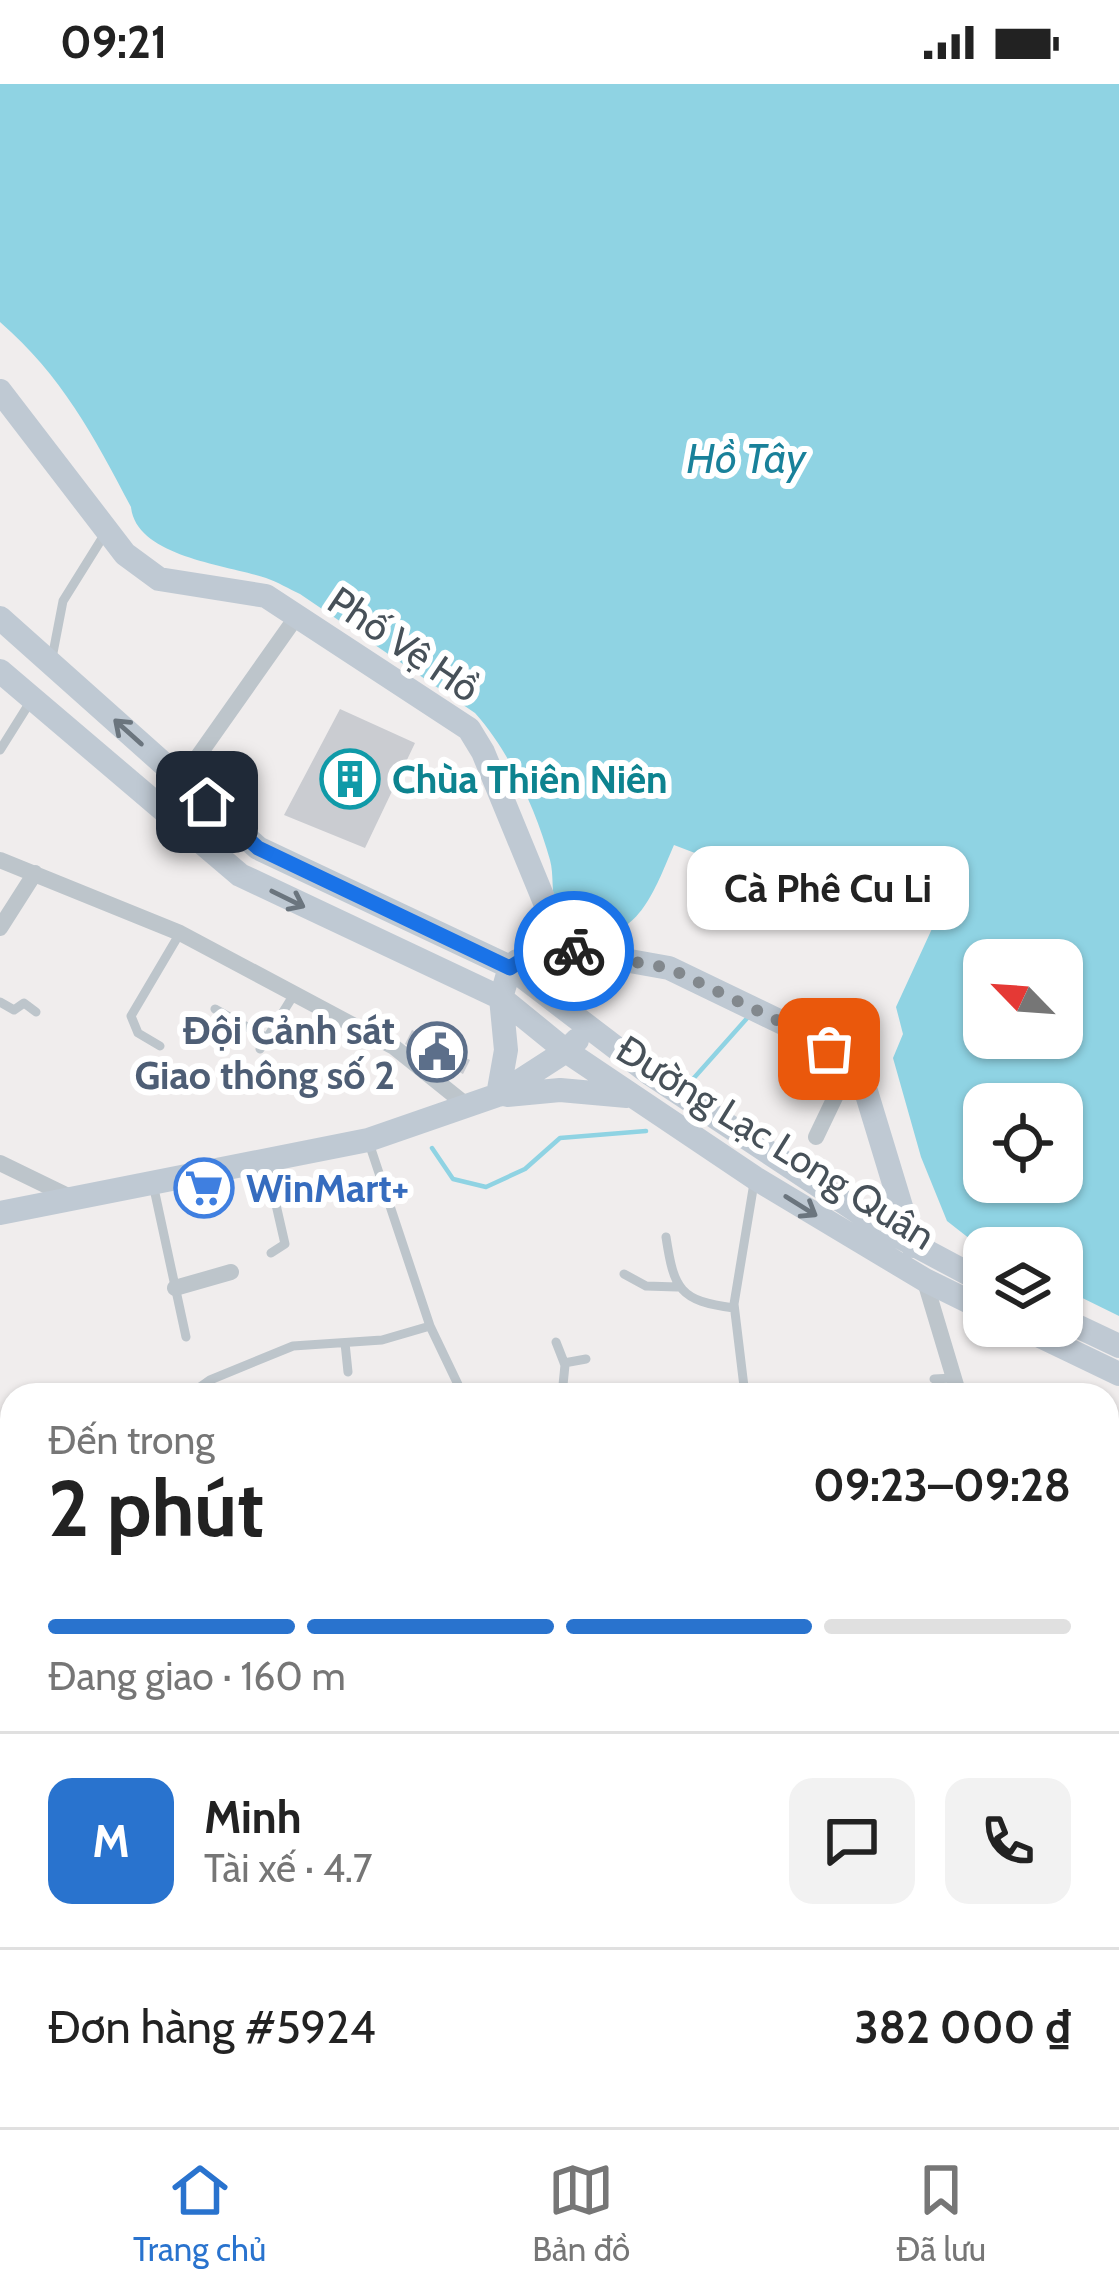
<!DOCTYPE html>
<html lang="vi">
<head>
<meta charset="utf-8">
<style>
	body { margin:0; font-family:Cabin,sans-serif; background:#f2f2f2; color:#222; height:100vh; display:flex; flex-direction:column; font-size:45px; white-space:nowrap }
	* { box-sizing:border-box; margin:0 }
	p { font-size:39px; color:#767676 }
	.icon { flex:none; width:66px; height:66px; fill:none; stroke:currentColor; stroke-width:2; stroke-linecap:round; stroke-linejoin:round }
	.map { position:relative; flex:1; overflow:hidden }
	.side { position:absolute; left:0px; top:1299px; width:1119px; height:744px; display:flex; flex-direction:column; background:#fff; border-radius:36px 36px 0 0; box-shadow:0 3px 9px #0004 }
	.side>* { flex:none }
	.needle { width:78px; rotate:295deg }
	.controls { position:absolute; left:963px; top:855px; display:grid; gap:24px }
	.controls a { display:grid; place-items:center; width:120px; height:120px; border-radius:24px; background:#fff; box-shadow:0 3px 9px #0004; font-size:60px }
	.pin { position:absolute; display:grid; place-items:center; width:102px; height:102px; color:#fff; margin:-51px; border-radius:24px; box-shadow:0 6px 18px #0006 }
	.courier { position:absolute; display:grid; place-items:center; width:120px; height:120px; margin:-60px; border:9px solid #1a73e8; border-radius:50%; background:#fff; color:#222; box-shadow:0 3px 15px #0007 }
	.bubble { position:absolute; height:84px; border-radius:24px; background:#fff; box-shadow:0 3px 9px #0004; font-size:39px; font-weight:800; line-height:84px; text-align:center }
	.overview em { font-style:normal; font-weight:800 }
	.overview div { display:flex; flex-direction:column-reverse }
	.overview { display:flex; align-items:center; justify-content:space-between; height:204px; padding:0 48px }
	h1 { font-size:78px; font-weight:800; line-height:90px }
	.bar { display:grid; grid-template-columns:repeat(4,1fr); gap:18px 12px; align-content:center; height:144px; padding:0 48px }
	.bar i { height:15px; border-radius:9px; background:#e0e0e0 }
	.bar .active { background:#2973ce }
	.bar p { grid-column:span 4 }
	.line { display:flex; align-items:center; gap:30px; padding:0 48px; border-top:3px solid #e0e0e0 }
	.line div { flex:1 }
	.round { display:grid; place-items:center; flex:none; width:126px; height:126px; border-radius:24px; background:#f2f2f2 }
	.status { display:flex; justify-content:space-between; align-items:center; height:84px; padding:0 60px; background:#fff; direction:ltr }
	.status svg { height:33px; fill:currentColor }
	.dock { display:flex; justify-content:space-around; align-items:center; height:168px; border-top:3px solid #e0e0e0; background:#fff; font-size:33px; color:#767676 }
	.dock a { display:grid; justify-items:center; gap:6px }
	.dock .active { color:#2973ce }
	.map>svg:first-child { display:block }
	.water { fill:#8fd3e3; fill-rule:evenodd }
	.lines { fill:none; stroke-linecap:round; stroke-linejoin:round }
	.stream { stroke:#8fd3e3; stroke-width:4.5 }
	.building { fill:#caccd1 }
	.highway-casing { stroke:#748ba4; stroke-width:33 }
	.lane { stroke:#bdc5cb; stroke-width:9 }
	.street { stroke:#bdc5cb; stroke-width:16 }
	.secondary { stroke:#bfc9d3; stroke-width:24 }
	.highway { stroke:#89a0b8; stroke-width:30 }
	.oneway { stroke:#6b757e }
	.done { stroke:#82888d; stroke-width:12; stroke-dasharray:0 21.6 }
	.route { stroke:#1a73e8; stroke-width:15 }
	.labels { text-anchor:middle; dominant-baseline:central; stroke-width:12; stroke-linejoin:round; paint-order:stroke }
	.street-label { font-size:39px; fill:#475159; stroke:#fff }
	.culture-label { font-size:39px; font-weight:bold; fill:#0d838f; stroke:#fff; text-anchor:start }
	.service-label { font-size:39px; font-weight:bold; fill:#4e5e75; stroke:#fff; text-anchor:end }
	.shop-label { font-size:39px; font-weight:bold; fill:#366cbe; stroke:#fff; text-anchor:start }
	.water-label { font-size:42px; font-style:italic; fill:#19819a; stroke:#fff }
</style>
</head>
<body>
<div class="status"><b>09:21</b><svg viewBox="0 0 49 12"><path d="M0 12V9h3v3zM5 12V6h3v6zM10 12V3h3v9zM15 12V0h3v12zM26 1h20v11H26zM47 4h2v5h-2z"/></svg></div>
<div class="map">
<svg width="1119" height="2043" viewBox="0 0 1119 2043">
	<rect width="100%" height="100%" fill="#f0eded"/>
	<path class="water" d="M 0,0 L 1119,0 L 1119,1232 L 1062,1204 L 1062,1164 L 984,1166 L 947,1137 L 921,1073 L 893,974 L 903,950 L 896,923 L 936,836 L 931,827 L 857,791 L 846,793 L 810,813 L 674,761 C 658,797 637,866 584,845 C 573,841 560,833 556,822 C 551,809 554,790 550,776 C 536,726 510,668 475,629 L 300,510 C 289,505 278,498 266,494 C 228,481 136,473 131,423 C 93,351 62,292 0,238 ZM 984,876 L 1062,876 L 1062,954 L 984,954 ZM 984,1020 L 1062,1020 L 1062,1098 L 984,1098 Z"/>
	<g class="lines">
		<path class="stream" d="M 693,995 L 749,932
			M 432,1064 L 453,1095 L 486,1103 L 525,1085 L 560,1054 L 646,1047"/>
	</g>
	<path class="building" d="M 340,625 L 415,659 L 365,764 L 284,731 Z
		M 412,946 L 470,976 L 463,990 L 405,960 Z"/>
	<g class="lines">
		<defs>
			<path id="highway" d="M 0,2002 L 12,2008
				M 57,2031 L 82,2043"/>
		</defs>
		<use href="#highway" class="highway-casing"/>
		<path class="lane" d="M 52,574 L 63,517 L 106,448
			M 0,666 L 32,615
			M 0,918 L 14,926 L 24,919 L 36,928
			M 215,925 L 267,954
			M 160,962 L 138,949 L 131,932 L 180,849
			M 260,965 L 293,912
			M 368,1056 L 430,1242 L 463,1311
			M 266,1077 L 285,1160 L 271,1169
			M 153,1100 L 186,1253
			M 666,1153 C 674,1205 679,1217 734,1224
			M 624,1190 L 646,1202 L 677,1203
			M 556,1258 L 565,1281 L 562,1311
			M 345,1259 L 348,1288
			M 564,1279 L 586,1275
			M 934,1295 L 953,1294
			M 189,1311 L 210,1296 L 293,1262 L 382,1256 L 430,1242
			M 745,1311 L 734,1220 L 754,1099
			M 0,1453 L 12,1476
			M 0,1761 L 12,1759
			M 1107,1792 L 1119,1788
			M 591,2031 L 595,2043
			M 773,2031 L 777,2043
			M 892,2031 L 897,2043
			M 965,2031 L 969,2043
			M 667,2043 L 705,2031
			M 829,2043 L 862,2031"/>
		<path class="street" d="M 182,695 L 297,532
			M 0,776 L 180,849 L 394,963 L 465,1020
			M 0,844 L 35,789
			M 816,1053 L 849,984
			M 0,1079 L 72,1114
			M 923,1191 L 959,1311
			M 175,1204 L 231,1188
			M 1107,1474 L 1119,1479
			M 1107,1723 L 1119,1757
			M 1107,1856 L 1119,1852
			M 0,1955 L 12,1952"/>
		<path class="secondary" d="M 0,307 L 125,470 L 159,495 L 266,512 L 469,645 L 483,668 L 548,826 L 552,868
			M 0,534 L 258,764 L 510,883 L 649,989 L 881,1143 L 984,1198
			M 0,587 L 240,791 L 501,914 L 566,967 L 755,1094 L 925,1196 L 984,1225
			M 498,1011 L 506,966 L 501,914 L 510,883 L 517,877 L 552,868 L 574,867 L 669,884 L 812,953 L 849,984 L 865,1004 L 913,1162
			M 507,1011 L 560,1006 L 627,1012
			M 0,1129 L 368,1056 L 498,1011 L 566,967 L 577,956
			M 1062,1235 L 1119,1262
			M 1019,1242 L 1119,1290"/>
		<use href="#highway" class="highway"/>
	</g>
	<defs><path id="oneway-shaft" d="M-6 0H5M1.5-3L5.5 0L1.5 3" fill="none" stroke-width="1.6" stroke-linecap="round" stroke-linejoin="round" transform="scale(3)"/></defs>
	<g class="oneway">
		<use href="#oneway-shaft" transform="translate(128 648) rotate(-138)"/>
		<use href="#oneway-shaft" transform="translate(288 815) rotate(26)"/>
		<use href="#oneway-shaft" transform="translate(801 1122) rotate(32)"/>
	</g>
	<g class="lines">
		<path class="done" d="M 574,867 L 669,884 L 812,953 L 829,965"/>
		<path class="route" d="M 207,718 L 258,764 L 510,884 C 527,870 553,868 574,867"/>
	</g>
	<defs>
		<symbol id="building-ring" viewBox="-11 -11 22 22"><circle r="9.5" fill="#fff" stroke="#0f9aa8" stroke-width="1.5"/><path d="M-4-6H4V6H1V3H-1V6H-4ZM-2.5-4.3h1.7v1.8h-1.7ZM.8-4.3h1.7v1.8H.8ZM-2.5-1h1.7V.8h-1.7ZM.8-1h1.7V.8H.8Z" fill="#0f9aa8"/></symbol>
		<symbol id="civic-ring" viewBox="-11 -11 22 22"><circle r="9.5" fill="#fff" stroke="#5c6f8a" stroke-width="1.5"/><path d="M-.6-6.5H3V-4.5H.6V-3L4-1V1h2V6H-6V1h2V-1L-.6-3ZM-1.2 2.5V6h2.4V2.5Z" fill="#5c6f8a"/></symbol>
		<symbol id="supermarket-ring" viewBox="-11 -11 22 22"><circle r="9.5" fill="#fff" stroke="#3f7fe0" stroke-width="1.5"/><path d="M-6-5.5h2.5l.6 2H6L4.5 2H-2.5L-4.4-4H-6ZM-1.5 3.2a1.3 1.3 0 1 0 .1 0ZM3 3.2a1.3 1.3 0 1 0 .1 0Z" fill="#3f7fe0"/></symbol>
	</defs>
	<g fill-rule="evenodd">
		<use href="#building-ring" x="317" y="662" width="66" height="66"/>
		<use href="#civic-ring" x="404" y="935" width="66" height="66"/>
		<use href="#supermarket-ring" x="171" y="1071" width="66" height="66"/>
	</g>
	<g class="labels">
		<g class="street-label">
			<text transform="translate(404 560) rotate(34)">Phố Vệ Hồ</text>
			<text transform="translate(776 1058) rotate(32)">Đường Lạc Long Quân</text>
		</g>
		<g class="culture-label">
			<text x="392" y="695">Chùa Thiên Niên</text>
		</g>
		<g class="service-label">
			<text x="395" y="946">Đội Cảnh sát<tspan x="395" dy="45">Giao thông số 2</tspan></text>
		</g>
		<g class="shop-label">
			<text x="246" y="1104">WinMart+</text>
		</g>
		<g class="water-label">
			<text x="746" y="374">Hồ Tây</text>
		</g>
	</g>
</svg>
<div class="controls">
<a><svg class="needle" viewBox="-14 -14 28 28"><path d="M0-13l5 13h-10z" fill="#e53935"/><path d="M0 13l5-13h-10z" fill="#767676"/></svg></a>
<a><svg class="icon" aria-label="locate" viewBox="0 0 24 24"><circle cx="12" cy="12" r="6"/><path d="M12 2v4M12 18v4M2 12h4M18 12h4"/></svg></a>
<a><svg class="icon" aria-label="layers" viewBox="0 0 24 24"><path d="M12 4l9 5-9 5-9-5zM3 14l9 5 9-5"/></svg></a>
</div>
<div class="pin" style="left:829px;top:965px;background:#ea580c"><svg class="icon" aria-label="bag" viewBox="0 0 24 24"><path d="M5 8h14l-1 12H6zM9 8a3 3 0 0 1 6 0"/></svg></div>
<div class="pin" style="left:207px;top:718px;background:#1f2937"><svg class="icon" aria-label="home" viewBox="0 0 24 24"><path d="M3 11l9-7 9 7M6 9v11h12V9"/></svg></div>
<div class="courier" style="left:574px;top:867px"><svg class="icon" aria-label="bike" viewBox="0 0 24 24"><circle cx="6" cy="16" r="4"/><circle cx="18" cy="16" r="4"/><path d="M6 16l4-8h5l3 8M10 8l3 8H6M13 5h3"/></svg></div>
<div class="bubble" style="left:687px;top:762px;width:282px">Cà Phê Cu Li</div>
<section class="side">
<div class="overview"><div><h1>2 phút</h1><p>Đến trong</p></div><em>09:23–09:28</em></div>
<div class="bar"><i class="active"></i><i class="active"></i><i class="active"></i><i></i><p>Đang giao · 160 m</p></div>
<div class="line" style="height:216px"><b class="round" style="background:#2973ce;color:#fff">M</b><div><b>Minh</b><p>Tài xế · 4.7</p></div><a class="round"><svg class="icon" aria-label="chat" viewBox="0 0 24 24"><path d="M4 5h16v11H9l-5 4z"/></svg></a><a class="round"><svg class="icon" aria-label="phone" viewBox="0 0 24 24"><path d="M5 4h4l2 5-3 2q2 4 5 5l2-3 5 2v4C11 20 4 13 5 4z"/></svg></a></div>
<div class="line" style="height:156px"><div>Đơn hàng #5924</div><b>382 000 ₫</b></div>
</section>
</div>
<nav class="dock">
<a class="active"><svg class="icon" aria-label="home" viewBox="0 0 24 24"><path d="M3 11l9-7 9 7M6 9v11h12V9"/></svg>Trang chủ</a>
<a><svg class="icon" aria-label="map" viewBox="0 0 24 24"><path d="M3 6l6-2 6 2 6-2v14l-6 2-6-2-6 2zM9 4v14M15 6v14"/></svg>Bản đồ</a>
<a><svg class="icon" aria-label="saved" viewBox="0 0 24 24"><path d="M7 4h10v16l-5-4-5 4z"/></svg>Đã lưu</a>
</nav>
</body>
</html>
